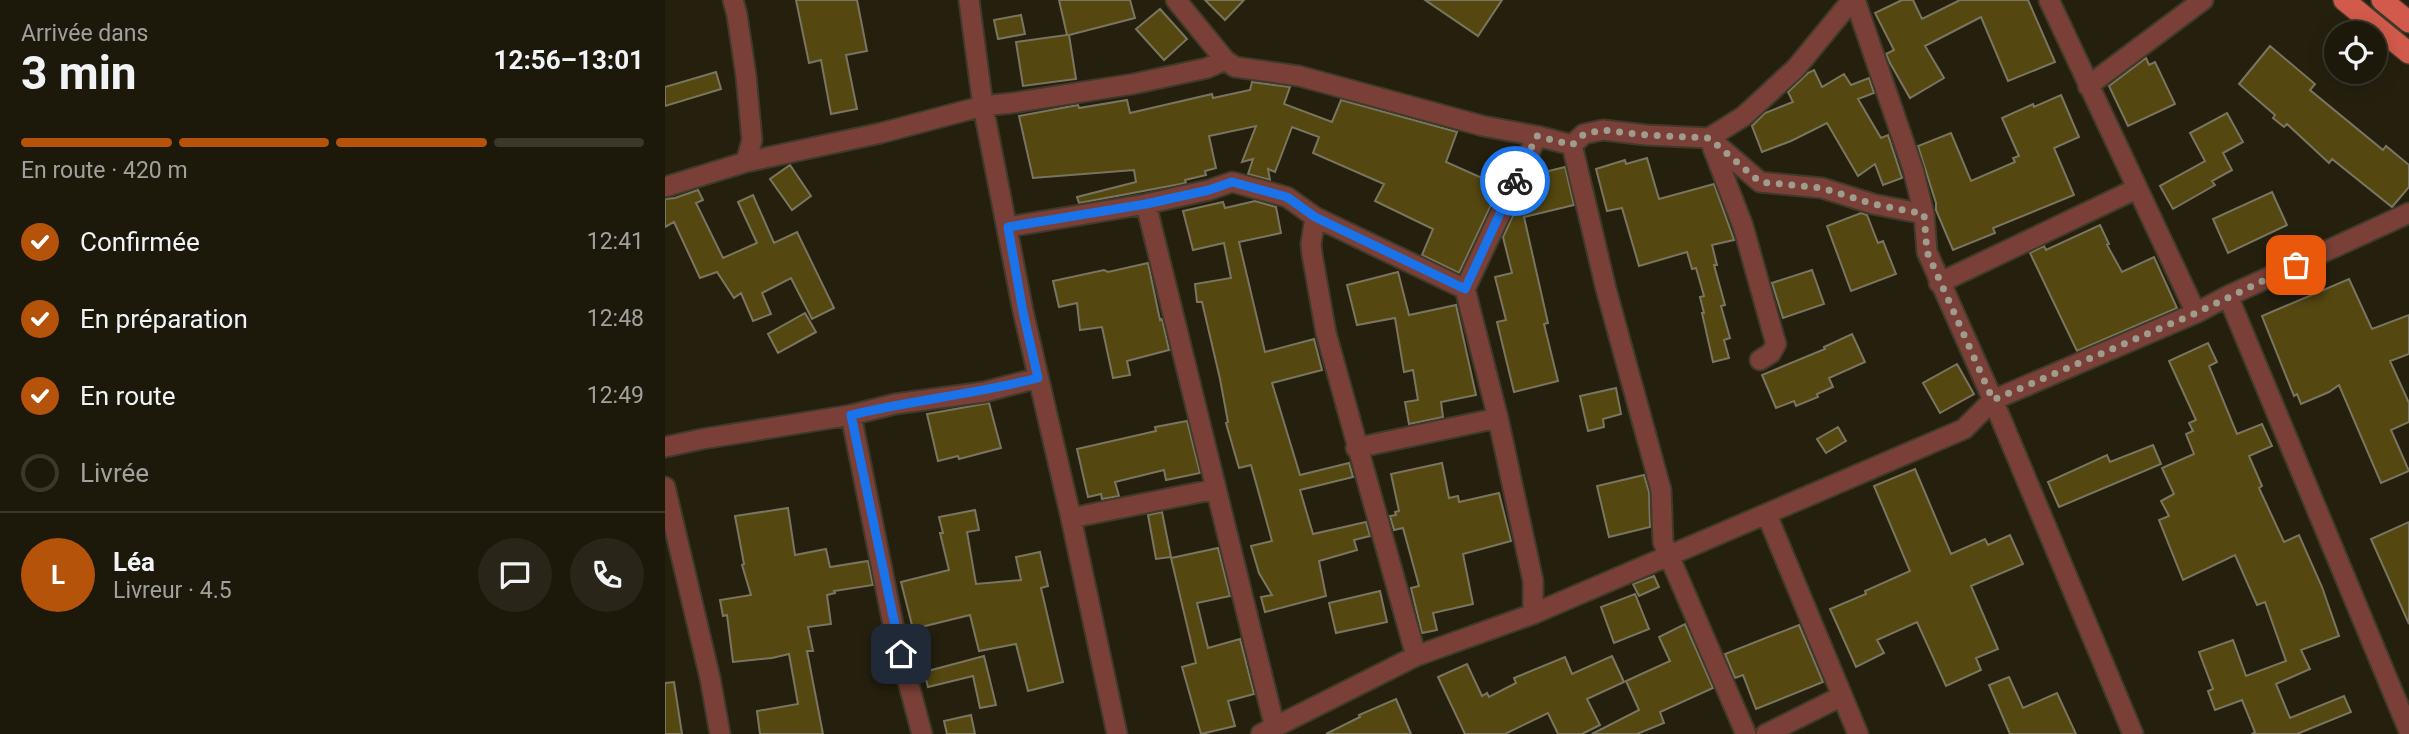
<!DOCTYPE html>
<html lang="fr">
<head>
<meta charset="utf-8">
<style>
	body { margin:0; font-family:Roboto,sans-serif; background:#292518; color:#f1f3f6; height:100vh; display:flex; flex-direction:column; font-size:26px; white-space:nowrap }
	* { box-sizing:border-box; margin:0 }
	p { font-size:23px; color:#a0a09c }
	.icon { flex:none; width:38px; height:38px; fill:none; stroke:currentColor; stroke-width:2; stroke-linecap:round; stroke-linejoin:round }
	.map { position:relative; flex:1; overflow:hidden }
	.panel { display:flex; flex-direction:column; background:#1c180a; width:665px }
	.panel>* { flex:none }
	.buttons { position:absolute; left:1659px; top:21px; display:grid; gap:14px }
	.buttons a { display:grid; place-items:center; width:63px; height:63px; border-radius:50%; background:#1c180a; box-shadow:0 4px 18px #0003,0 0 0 2px #3a372b; font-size:35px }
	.pin { position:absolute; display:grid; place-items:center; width:60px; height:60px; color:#fff; margin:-30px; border-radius:14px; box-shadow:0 4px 10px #0006 }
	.courier { position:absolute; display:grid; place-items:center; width:70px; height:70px; margin:-35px; border:5px solid #1a73e8; border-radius:50%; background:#fff; color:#222; box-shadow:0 2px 9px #0007 }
	.headline em { font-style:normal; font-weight:700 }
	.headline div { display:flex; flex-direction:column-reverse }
	.headline { display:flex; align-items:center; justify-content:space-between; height:119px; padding:0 21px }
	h1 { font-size:46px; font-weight:700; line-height:52px }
	.bar { display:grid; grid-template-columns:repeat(4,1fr); gap:10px 7px; align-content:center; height:84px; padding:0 21px }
	.bar i { height:9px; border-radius:5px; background:#3a372b }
	.bar .active { background:#b45309 }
	.bar p { grid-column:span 4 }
	.line { display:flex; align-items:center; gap:18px; padding:0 21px; border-top:2px solid #3a372b }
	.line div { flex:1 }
	.round { display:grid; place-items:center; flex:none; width:74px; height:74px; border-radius:37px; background:#292518 }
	ol { padding:0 21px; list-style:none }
	li { display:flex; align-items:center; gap:21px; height:77px }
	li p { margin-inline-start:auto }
	li .icon { padding:7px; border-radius:50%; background:#b45309; color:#fff; stroke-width:4 }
	li:last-child { color:#a0a09c }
	li i { width:38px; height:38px; border:4px solid #3a372b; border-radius:50% }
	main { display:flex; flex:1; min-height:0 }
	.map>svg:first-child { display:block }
	.building { fill:#544710; stroke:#7a7560; stroke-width:2 }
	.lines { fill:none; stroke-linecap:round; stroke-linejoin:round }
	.minor-casing { stroke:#3f3a29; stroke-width:23 }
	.major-casing { stroke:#3f3a29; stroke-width:24 }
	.minor { stroke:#7a4038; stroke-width:19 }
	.major { stroke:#d25a4c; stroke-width:21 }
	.done { stroke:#9f9b8d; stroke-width:7; stroke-dasharray:0 12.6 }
	.route { stroke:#1a73e8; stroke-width:9 }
</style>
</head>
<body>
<main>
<section class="panel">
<div class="headline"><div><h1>3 min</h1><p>Arrivée dans</p></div><em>12:56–13:01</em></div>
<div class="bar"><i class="active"></i><i class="active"></i><i class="active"></i><i></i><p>En route · 420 m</p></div>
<ol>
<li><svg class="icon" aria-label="check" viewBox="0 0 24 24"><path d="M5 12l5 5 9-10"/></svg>Confirmée<p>12:41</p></li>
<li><svg class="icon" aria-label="check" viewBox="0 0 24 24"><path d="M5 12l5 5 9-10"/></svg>En préparation<p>12:48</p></li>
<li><svg class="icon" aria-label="check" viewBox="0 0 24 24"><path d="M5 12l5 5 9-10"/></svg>En route<p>12:49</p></li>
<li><i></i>Livrée</li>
</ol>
<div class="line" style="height:126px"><b class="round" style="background:#b45309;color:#fff">L</b><div><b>Léa</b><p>Livreur · 4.5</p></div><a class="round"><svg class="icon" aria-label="chat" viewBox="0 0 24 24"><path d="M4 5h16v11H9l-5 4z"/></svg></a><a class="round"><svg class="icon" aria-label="phone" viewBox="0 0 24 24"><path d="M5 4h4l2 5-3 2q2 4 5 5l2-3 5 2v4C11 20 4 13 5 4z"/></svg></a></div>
</section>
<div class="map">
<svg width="1744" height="734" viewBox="0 0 1744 734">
	<rect width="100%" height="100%" fill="#25200e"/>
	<path class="building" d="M 131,0 L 192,0 L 202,51 L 181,55 L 192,109 L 166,114 L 156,60 L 144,63 Z
		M 394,0 L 465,0 L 470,18 L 404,35 L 411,79 L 358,86 L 351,42 L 402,35 Z
		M 540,0 L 579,0 L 560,20 Z
		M 760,0 L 837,0 L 813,36 Z
		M 1237,0 L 1248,0 L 1257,19 L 1295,0 L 1363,0 L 1390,62 L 1343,81 L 1316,17 L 1260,46 L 1279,78 L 1245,98 L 1225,63 L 1221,54 L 1229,50 L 1210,13 Z
		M 495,9 L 522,39 L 499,60 L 471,29 Z
		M 356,15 L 360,34 L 333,39 L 329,20 Z
		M 1605,46 L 1650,84 L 1645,90 L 1718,150 L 1721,146 L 1744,165 L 1744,187 L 1727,207 L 1667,159 L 1664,163 L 1622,124 L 1619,127 L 1608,118 L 1610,115 L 1574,84 Z
		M 1481,58 L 1484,65 L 1490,62 L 1510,104 L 1463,126 L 1444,86 Z
		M 1149,70 L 1157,87 L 1179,74 L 1186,85 L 1204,78 L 1209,93 L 1193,99 L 1216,138 L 1223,135 L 1237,178 L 1218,185 L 1210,164 L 1193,176 L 1162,123 L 1126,141 L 1097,152 L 1087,126 L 1100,113 L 1128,102 L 1123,92 L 1143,73 Z
		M 51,72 L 56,89 L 0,106 L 0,87 Z
		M 587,82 L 625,87 L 619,104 L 667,122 L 676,100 L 792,132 L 781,162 L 835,186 L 794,273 L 757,255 L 768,229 L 710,201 L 719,184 L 648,153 L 654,137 L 627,127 L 610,172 L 603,169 L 605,180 L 583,174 L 588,159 L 577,162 L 591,126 L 544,136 L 551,168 L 540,171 L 541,175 L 520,180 L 521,183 L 414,203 L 412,197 L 471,182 L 469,170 L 368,178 L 354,116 L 413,105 L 414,108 L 462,100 L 465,113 L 547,94 L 548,98 L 585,90 Z
		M 1396,95 L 1414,137 L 1389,148 L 1409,195 L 1328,228 L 1330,233 L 1288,250 L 1271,210 L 1271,203 L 1253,146 L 1286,133 L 1306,181 L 1350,162 L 1348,158 L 1354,156 L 1337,118 L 1368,104 L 1369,107 Z
		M 1562,113 L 1578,142 L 1558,153 L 1567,170 L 1547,181 L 1550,185 L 1508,209 L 1495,186 L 1540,161 L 1525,133 Z
		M 982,158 L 994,199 L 1049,184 L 1069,240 L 1047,245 L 1052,265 L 1049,265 L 1060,305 L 1056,306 L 1065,338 L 1059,340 L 1064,358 L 1048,362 L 1037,313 L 1039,313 L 1035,297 L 1039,296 L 1031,268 L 1027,269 L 1022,252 L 974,266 L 957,208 L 942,211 L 931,169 L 960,160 L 961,164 Z
		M 125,165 L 146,196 L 127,210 L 105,179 Z
		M 900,167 L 909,205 L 859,217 L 883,323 L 879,324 L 893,381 L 849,392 L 832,322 L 841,320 L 830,277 L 847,273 L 838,237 L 857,196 L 865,200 L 862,187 L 867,175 Z
		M 33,190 L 38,200 L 31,203 L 58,258 L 92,243 L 73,202 L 88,195 L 109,243 L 132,232 L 169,308 L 147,319 L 126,278 L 97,293 L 106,314 L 88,321 L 76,293 L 69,298 L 52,272 L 35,278 L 9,222 L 0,227 L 0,199 L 10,198 Z
		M 1607,192 L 1622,225 L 1563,253 L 1548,219 Z
		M 590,201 L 611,207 L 616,233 L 574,242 L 600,352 L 649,339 L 657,370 L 607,383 L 635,475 L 684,463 L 688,477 L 635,490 L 648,534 L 701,522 L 705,536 L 689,540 L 692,550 L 654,561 L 661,596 L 600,612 L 596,597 L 607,595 L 594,573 L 586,546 L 607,541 L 586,465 L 574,468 L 561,423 L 563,422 L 555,379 L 537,302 L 532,302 L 530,284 L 566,278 L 559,243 L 528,250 L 518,211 L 558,202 L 560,208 Z
		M 1196,213 L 1202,215 L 1213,243 L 1218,241 L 1231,274 L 1186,291 L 1162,226 Z
		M 1435,225 L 1444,244 L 1442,245 L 1457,272 L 1489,257 L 1512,308 L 1412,351 L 1365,253 L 1379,246 L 1381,250 Z
		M 483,263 L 495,320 L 497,319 L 504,350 L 462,361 L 465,375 L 448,378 L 437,327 L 415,330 L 412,303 L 394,307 L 388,281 L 439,270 L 443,272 Z
		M 1147,270 L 1159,304 L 1118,318 L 1107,283 Z
		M 733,272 L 744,315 L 791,305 L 811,395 L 776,402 L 778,417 L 744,424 L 740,402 L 753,400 L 748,370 L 739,372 L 730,318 L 692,325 L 682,285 Z
		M 1684,279 L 1707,329 L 1744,315 L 1744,354 L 1725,361 L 1744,403 L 1744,422 L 1726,430 L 1744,471 L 1716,483 L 1674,385 L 1664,392 L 1636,404 L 1632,394 L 1629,396 L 1597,316 Z
		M 140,313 L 151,332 L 113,353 L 103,334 Z
		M 1187,334 L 1200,362 L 1164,378 L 1168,387 L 1152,394 L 1153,397 L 1131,406 L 1129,401 L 1111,408 L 1097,375 L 1160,349 L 1159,347 Z
		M 1543,343 L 1552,362 L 1544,366 L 1572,434 L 1597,424 L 1607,446 L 1584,456 L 1597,486 L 1594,488 L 1619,542 L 1634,535 L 1657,587 L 1674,636 L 1636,650 L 1645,669 L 1611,684 L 1625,718 L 1679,696 L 1686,712 L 1632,734 L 1587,734 L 1590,732 L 1577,700 L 1550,710 L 1543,691 L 1548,689 L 1534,652 L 1568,640 L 1581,676 L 1621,661 L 1600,602 L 1592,605 L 1570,555 L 1518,580 L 1494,520 L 1504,516 L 1496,501 L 1509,494 L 1497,468 L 1529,454 L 1521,434 L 1528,431 L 1524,423 L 1531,420 L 1504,361 Z
		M 1292,364 L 1309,394 L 1275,413 L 1258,383 Z
		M 951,388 L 956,414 L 938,419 L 939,427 L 923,431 L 915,396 Z
		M 324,403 L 336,448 L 294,459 L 293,456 L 273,461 L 262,414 Z
		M 522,421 L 535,473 L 501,480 L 499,470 L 450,482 L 454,496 L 437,499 L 436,494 L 423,497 L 412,449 L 491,431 L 490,427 Z
		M 1173,427 L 1181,441 L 1161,453 L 1152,439 Z
		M 1488,445 L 1496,464 L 1394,507 L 1383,482 L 1442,455 L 1445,462 Z
		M 777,463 L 784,498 L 793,496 L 794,502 L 834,493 L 846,541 L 798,554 L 808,604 L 768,613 L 772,630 L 757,633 L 746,588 L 754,586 L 738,528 L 729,530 L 725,516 L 731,515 L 730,512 L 734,511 L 726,474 Z
		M 1250,469 L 1286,554 L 1320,539 L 1323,545 L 1345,535 L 1358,564 L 1306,586 L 1333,649 L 1311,658 L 1316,670 L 1281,686 L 1252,622 L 1212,640 L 1219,653 L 1191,667 L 1165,609 L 1201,594 L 1200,591 L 1245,571 L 1209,486 Z
		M 979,475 L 984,492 L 985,527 L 944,537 L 932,486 Z
		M 123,508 L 130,555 L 161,549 L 165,567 L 203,561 L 208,585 L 169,591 L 170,593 L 162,595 L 166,624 L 143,627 L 148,651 L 142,651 L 158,734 L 95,734 L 92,711 L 133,704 L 124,654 L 107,658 L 68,662 L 62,615 L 58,616 L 55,600 L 86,595 L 77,565 L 79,564 L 70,516 Z
		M 310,510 L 314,530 L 302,532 L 311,584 L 356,580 L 351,557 L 375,552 L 383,586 L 376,588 L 398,682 L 363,691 L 351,644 L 314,651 L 305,615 L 248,629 L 236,582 L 284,570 L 275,533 L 278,533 L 274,517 Z
		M 497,512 L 506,557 L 491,559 L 483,515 Z
		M 1744,522 L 1744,624 L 1706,539 Z
		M 553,548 L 565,596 L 532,603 L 543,648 L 575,639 L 589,694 L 563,701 L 570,726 L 536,734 L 517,667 L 531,663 L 506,558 Z
		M 989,576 L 994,587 L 974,596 L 968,584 Z
		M 715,591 L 722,622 L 671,633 L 664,603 Z
		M 970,594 L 984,629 L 949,643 L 936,607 Z
		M 1020,624 L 1048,688 L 995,712 L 999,723 L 972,734 L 927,734 L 974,710 L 961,681 L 1005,661 L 994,637 Z
		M 1134,625 L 1158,682 L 1091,709 L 1078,675 L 1070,678 L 1060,654 Z
		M 319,656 L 331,705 L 315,708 L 308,676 L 263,687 L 259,672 Z
		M 947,656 L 959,682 L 922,699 L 935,725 L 917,734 L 893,734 L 883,713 L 840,734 L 800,734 L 773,677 L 802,664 L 817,696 L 822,693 L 824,697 L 851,683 L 849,678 L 900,657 L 907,674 Z
		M 1344,677 L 1358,708 L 1392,693 L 1411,734 L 1345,734 L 1324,685 Z
		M 9,682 L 17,734 L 0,734 L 0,683 Z
		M 731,699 L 746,734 L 661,734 L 695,717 L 694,715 Z
		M 306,715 L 310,734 L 282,734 L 279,721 Z"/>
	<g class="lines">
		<defs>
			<path id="minor" d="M 68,0 L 72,15 L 81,76 L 87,140 L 81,162
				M 304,0 L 318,106 L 358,311 L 406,518 L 452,734
				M 511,0 L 560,60
				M 1190,0 L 1248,169 L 1259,214 L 1262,252 L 1328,400 L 1468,734
				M 1384,0 L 1531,313
				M 1423,86 L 1538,0
				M 907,145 L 941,289 L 996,490 L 998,542 L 1081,734
				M 0,187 L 81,162 L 216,133 L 318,106 L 347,103 L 468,84 L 542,68 L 560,60 L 570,67 L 634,76 L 818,126 L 872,136 L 907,145 L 919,134 L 938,130 L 981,135 L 1044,138 L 1095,182 L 1157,188 L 1208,204 L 1259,214
				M 481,204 L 610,728
				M 650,217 L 800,289
				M 343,227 L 481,204 L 544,190 L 567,182 L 622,197 L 650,217 L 646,244 L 647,254 L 661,333 L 751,656
				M 1274,283 L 1471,189
				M 1563,296 L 1744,731
				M 1095,360 L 1106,353 L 1111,344 L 1078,226 L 1044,138 L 1079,116 L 1131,68 L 1187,0
				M 186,415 L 229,629 L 257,734
				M 0,447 L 37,439 L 186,415 L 230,404 L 319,392 L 373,378
				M 691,448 L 833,418
				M 0,487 L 45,678 L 55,734
				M 1102,515 L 1193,734
				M 406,518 L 551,489
				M 868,614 L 868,581 L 833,418 L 800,289 L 872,136
				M 596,734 L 751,656 L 868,614 L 1299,429 L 1328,400 L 1531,313 L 1563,296 L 1744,213
				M 1101,734 L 1177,696"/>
			<path id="major" d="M 1679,0 L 1744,53
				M 1717,0 L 1744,22"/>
		</defs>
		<use href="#minor" class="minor-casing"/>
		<use href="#major" class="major-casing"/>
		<use href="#minor" class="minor"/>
		<use href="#major" class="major"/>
	</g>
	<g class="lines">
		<path class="done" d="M 850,181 L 872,136 L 907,145 L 919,134 L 938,130 L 981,135 L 1044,138 L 1095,182 L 1157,188 L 1208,204 L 1259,214 L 1262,252 L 1328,400 L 1531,313 L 1631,265"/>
		<path class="route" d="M 236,654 L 186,415 C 248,400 311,394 373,378 L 358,312 L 343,227 L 481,204 L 544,190 L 567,182 L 622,197 L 650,217 L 800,289 L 850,181"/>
	</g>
</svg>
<div class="buttons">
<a><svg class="icon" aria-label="locate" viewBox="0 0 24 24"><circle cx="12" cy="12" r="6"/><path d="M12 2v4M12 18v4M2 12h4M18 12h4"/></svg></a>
</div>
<div class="pin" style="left:1631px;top:265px;background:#ea580c"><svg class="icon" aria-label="bag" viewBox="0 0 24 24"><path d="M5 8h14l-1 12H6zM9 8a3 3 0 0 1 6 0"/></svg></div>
<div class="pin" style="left:236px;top:654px;background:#1f2937"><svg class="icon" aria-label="home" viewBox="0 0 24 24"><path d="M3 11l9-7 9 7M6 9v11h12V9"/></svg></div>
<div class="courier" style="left:850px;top:181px"><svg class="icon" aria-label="bike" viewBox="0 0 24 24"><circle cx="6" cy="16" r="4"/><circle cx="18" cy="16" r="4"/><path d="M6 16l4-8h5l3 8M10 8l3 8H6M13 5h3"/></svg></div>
</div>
</main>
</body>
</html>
